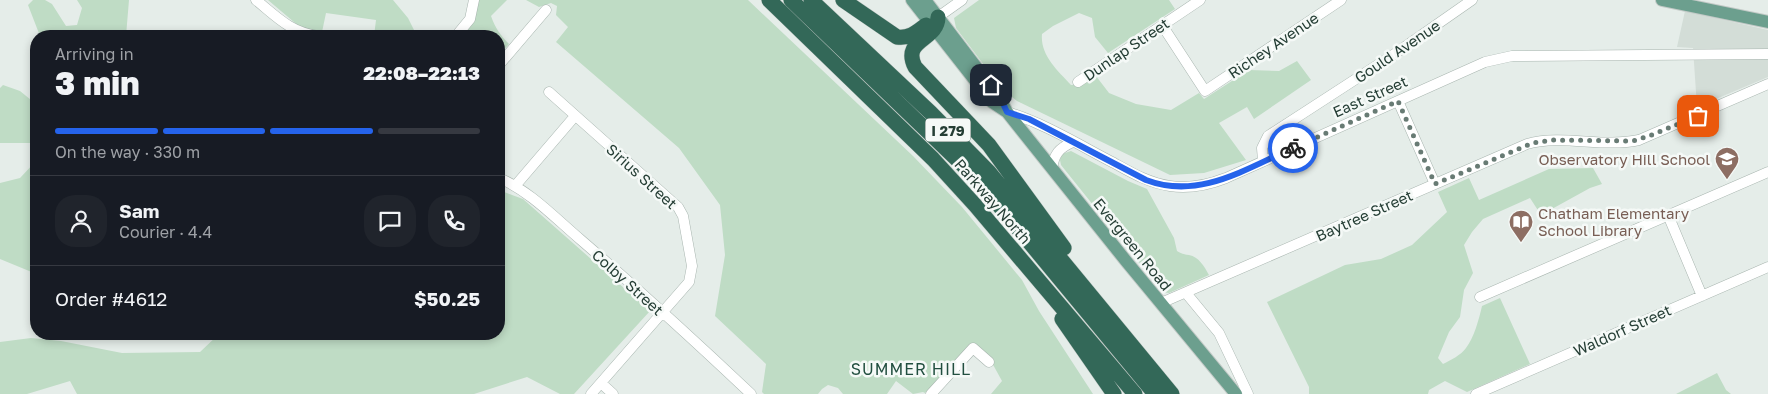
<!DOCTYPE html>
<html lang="en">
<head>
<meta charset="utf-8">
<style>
	body { margin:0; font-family:"Golos Text",sans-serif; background:#20242c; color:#f1f3f6; height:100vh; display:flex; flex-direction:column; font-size:19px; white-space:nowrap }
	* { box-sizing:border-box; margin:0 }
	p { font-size:16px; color:#9ea1a6 }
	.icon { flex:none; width:28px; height:28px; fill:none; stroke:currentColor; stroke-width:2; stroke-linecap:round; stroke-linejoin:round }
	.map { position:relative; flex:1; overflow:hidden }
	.panel { position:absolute; left:30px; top:30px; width:475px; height:310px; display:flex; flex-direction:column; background:#171b24; border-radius:20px; box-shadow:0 2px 8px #0003 }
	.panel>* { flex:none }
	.pin { position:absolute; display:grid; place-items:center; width:42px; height:42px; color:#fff; margin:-21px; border-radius:10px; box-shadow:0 2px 8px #0006 }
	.courier { position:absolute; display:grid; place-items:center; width:50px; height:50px; margin:-25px; border:4px solid #2563eb; border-radius:50%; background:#fff; color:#222; box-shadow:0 1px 6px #0007 }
	.overview em { font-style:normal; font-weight:800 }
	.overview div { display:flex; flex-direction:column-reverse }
	.overview { display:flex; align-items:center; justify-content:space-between; height:85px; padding:0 25px }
	h1 { font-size:32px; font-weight:800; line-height:38px }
	.bar { display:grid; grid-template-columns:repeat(4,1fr); gap:8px 5px; align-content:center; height:60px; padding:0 25px }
	.bar i { height:6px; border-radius:4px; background:#363941 }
	.bar .on { background:#2563eb }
	.bar p { grid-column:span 4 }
	.line { display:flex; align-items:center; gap:12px; padding:0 25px; border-top:1px solid #363941 }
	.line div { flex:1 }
	.round { display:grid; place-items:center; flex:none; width:52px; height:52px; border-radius:20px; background:#20242c }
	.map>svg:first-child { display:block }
	.built { fill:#d3ddd7 }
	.green { fill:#bfdcc5 }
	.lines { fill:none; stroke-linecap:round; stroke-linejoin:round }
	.minor-casing { stroke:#a8b5af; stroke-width:11 }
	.major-casing { stroke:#c2c9c6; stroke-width:14 }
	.highway-casing { stroke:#c2c9c6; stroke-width:16 }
	.minor { stroke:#fff; stroke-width:10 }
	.major { stroke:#6c9f8e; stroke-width:12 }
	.highway { stroke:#336858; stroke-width:15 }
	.done { stroke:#687b74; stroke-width:5; stroke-dasharray:0 9 }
	.route { stroke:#2563eb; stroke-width:6 }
	.labels { text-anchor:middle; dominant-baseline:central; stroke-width:5; stroke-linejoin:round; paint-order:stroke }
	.shield { fill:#f5f9f7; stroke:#63766f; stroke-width:1 }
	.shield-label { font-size:14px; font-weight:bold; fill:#253e35 }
	.street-label { font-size:15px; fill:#253e35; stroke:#f5f9f7 }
	.education-label { font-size:15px; fill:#785e54; stroke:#f5f9f7; text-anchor:end }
	.neighbourhood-label { font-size:16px; letter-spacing:1px; fill:#224f40; stroke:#f5f9f7 }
</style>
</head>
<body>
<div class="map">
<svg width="1768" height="394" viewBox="0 0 1768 394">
	<rect width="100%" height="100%" fill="#e5ede9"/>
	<path class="built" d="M 1685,11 L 1768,30 L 1768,77 L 1697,107 L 1693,48 L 1677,47 Z"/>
	<path class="green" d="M 33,0 L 45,0 L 52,4 L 66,26 L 77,25 L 82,8 L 77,0 L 129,0 L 126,36 L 40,36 L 28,5 Z
		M 268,0 L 393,0 L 408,18 L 417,36 L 374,36 L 376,20 L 326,13 L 322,32 L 301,28 Z
		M 479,0 L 507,0 L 491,16 C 495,28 501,36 509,44 L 499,55 L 499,36 L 464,36 L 475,18 Z
		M 526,0 L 748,0 L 913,156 L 962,207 L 1022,280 L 1039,311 L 1093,394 L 991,394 L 1002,381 L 991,361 L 968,348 L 925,393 L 923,392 L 913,394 L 896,381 L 887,394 L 843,394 L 838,388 L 828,385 L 822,389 L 818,394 L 764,394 L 762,392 L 766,364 L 715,316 L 725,255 L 720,205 L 679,148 L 556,42 L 568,27 L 556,15 L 557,6 L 551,3 L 539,7 Z
		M 979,0 L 1169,0 L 1175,9 L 1108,53 L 1095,37 L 1092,18 L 1079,13 L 1053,26 L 1042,34 C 1040,55 1057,70 1071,85 L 1081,84 L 1096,76 L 1109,93 L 1136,104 L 1171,110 L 1199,93 L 1204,99 L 1249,70 L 1279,71 L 1297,61 L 1311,80 L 1254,119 L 1247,107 L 1219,123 L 1246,160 L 1204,173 L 1170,175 L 1017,101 L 1002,89 L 956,28 L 954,18 Z
		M 262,31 L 283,32 L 289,36 L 252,36 Z
		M 3,85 L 20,91 L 36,104 L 36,143 L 0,143 L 0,88 Z
		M 1071,151 L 1128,181 L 1147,189 L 1174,238 L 1177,251 C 1182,254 1183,254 1189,255 C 1199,257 1204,266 1209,275 L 1169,293 L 1163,292 L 1061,165 L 1060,160 L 1062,154 Z
		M 36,161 L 36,272 L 34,273 L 0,259 L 0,183 L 20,178 Z
		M 1593,168 L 1602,184 L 1590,188 L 1541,215 L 1530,198 L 1483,219 L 1472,232 L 1464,245 L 1473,273 L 1464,290 L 1460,317 L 1449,332 L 1438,358 L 1443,364 C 1451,360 1461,355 1466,348 C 1474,338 1479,319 1482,306 L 1500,298 L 1530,364 L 1467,392 L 1445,381 L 1429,390 L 1428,394 L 1309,394 L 1309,387 L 1267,302 L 1345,265 L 1381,259 L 1412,245 L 1447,212 L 1438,192 L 1469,178 L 1479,200 L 1549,169 Z
		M 499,190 L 523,199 L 650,311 L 574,394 L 560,394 L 527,377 L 474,394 L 77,394 L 70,381 L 27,394 L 0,394 L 0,342 L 31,338 L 61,341 L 122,353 L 200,352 L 219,334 L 499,334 Z
		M 1717,373 L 1726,390 L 1731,394 L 1676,394 Z"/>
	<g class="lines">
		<defs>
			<path id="minor" d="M 256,0 C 277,17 290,32 318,36
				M 938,17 L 962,0
				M 1162,25 L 1205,91 L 1341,0
				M 456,36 L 470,19 L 474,0
				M 499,65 L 546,10
				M 1078,82 L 1200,0
				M 549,92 L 678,207 L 683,216 L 692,266 L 689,282 L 591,394
				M 1398,101 L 1435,184
				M 1007,112 C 1044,123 1079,145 1114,163 C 1132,173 1149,183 1170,186 C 1189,189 1208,185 1226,178 L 1485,62 L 1512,56 L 1768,54
				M 1263,161 L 1262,148 L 1268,136 L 1396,53 L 1472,0
				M 1052,169 C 1054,154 1059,148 1073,142
				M 499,178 C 530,191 555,218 581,240 C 639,290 696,342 751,394
				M 515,186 L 575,116
				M 1668,215 L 1702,296
				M 1186,293 L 1219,333 L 1248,394
				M 1480,297 L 1768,172
				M 1161,303 L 1527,144 C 1563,134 1602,148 1639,140 L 1768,84
				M 601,383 L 613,394
				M 931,394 L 973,348 L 989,362
				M 1476,394 L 1768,267"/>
			<path id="major" d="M 912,0 L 992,102 L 1007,112
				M 925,0 L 999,97 L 1007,112 L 1126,261 L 1236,394
				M 1662,0 L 1768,22"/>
			<path id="highway" d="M 769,0 L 933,159 L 975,205 L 1135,394
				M 791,0 L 968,170 L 992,197 L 1155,394
				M 811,0 L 931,113 L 989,172 L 1172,394
				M 843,0 L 897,37 C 909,39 917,32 926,25
				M 938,17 C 938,41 901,39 915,67 L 989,145 L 1064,248
				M 1062,319 L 1114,394"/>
		</defs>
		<use href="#minor" class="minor-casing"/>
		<use href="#major" class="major-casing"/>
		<use href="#highway" class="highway-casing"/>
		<use href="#minor" class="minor"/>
		<use href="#major" class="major"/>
		<use href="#highway" class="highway"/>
	</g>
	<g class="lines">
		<path class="done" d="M 1293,148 L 1398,101 L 1435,184 L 1533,143 L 1552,140 L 1633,141 L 1649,136 L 1698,116"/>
		<path class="route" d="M 991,85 L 1000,97 L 1007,112 L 1029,119 L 1146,180 C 1199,200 1245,169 1293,148"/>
	</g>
	<defs>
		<symbol id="school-pin" viewBox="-11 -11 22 30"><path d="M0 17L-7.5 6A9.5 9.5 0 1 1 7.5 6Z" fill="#8d6e63" stroke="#f5f9f7"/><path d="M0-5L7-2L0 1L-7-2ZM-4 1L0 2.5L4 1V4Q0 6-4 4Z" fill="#fff"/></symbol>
		<symbol id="library-pin" viewBox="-11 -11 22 30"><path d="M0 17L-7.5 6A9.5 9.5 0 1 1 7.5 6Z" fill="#8d6e63" stroke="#f5f9f7"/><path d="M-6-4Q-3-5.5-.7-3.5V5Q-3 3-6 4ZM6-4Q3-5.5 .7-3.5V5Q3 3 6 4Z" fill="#fff"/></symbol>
	</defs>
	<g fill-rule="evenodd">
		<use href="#school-pin" x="1713" y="145" width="28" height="38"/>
		<use href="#library-pin" x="1507" y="208" width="28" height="38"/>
	</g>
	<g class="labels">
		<rect class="shield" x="925.5" y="118.5" width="45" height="23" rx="4"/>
		<g class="shield-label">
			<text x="948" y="130">I 279</text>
		</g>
		<g class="street-label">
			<text transform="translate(1273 45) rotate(-34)">Richey Avenue</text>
			<text transform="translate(1126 49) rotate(-34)">Dunlap Street</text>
			<text transform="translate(1397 51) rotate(-34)">Gould Avenue</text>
			<text transform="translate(1370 96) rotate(-24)">East Street</text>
			<text transform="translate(642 176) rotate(42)">Sirius Street</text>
			<text transform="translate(993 201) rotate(49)">Parkway North</text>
			<text transform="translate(1364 215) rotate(-24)">Baytree Street</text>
			<text transform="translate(1133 244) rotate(51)">Evergreen Road</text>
			<text transform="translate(628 282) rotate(42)">Colby Street</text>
			<text transform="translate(1622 330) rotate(-24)">Waldorf Street</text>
		</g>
		<g class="education-label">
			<text x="1710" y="159">Observatory Hill School</text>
			<text x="1538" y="213" text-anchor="start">Chatham Elementary<tspan x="1538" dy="17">School Library</tspan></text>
		</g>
		<g class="neighbourhood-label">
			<text x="911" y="369">SUMMER HILL</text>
		</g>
	</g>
</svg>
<div class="pin" style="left:1698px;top:116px;background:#ea580c"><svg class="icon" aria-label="bag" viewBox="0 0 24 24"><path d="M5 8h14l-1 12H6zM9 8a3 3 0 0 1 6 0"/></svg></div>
<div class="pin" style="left:991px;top:85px;background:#1f2937"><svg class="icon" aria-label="home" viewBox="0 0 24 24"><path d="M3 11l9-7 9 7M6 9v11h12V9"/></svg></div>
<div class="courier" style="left:1293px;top:148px"><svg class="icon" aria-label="bike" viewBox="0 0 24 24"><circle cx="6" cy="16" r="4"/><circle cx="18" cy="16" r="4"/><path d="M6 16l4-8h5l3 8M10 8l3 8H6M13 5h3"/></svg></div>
<section class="panel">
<div class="overview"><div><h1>3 min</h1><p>Arriving in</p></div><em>22:08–22:13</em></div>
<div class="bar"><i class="on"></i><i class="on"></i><i class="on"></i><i></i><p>On the way · 330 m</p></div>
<div class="line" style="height:90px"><a class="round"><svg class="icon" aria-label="person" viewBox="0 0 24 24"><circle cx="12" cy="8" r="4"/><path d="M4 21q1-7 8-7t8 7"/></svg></a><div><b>Sam</b><p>Courier · 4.4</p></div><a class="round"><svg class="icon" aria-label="chat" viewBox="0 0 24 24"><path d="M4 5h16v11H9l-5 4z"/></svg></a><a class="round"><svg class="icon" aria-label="phone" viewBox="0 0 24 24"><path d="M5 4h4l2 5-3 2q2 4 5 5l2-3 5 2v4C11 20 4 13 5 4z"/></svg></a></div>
<div class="line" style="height:65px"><div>Order #4612</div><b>$50.25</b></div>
</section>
</div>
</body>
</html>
